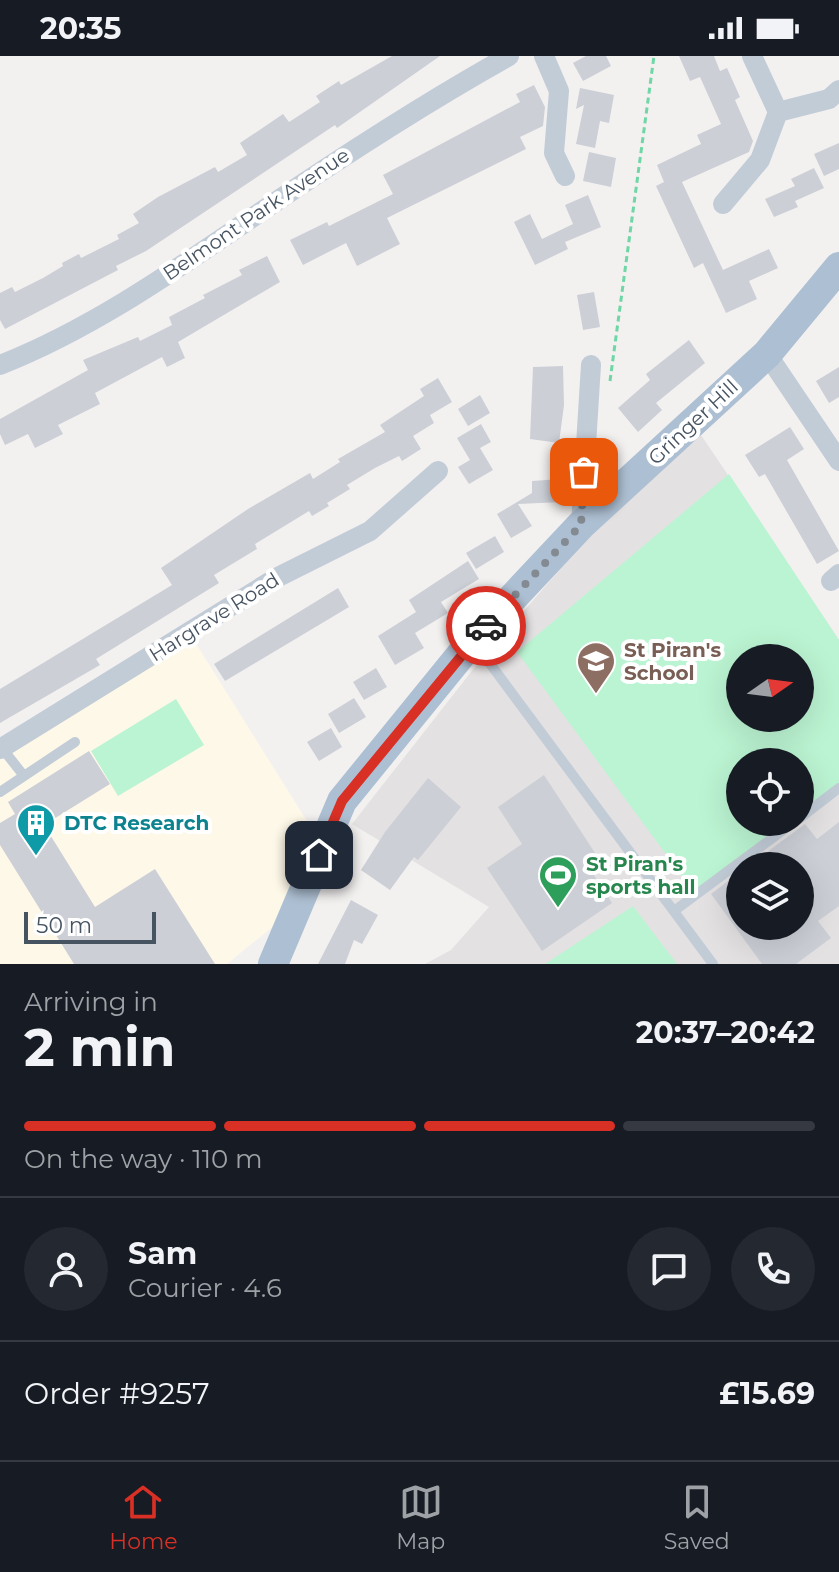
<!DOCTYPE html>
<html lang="en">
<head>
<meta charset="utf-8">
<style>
	body { margin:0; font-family:Montserrat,sans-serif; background:#242831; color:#f1f3f6; height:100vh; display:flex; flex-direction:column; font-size:30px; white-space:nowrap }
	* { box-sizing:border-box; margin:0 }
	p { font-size:26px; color:#9ea1a6 }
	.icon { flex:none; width:44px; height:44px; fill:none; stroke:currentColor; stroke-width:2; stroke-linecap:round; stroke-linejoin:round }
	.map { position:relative; height:908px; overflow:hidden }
	.drawer { display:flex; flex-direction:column; background:#171b24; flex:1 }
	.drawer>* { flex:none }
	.needle { width:52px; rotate:76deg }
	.fabs { position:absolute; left:726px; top:588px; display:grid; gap:16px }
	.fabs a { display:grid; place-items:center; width:88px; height:88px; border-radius:50%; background:#171b24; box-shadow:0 8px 32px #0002; font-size:40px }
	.scale { position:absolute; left:24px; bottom:20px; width:132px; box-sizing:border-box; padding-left:8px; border:4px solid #465360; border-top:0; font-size:22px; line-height:28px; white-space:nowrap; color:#465360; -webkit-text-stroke:6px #fff; paint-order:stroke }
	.pin { position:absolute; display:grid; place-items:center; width:68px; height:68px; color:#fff; margin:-34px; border-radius:16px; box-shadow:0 4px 12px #0006 }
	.courier { position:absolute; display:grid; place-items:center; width:80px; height:80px; margin:-40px; border:6px solid #d93025; border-radius:50%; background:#fff; color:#222; box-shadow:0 2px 10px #0007 }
	.head em { font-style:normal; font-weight:700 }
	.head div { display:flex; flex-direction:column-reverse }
	.head { display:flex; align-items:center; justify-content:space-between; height:136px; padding:0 24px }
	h1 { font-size:52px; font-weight:700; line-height:60px }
	.bar { display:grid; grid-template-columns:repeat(4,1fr); gap:12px 8px; align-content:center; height:96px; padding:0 24px }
	.bar i { height:10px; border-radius:6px; background:#363941 }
	.bar .active { background:#d93025 }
	.bar p { grid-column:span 4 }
	.line { display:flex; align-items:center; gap:20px; padding:0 24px; border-top:2px solid #363941 }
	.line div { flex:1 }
	.round { display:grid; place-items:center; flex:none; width:84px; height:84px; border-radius:42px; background:#242831 }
	.status { display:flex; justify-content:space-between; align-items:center; height:56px; padding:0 40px; background:#171b24; direction:ltr }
	.status svg { height:22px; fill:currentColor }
	.tabs { display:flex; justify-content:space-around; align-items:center; height:112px; border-top:2px solid #363941; background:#171b24; font-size:22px; color:#9ea1a6 }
	.tabs a { display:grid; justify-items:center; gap:4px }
	.tabs .active { color:#d93025 }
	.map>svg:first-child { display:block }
	.commercial { fill:#fef8e9 }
	.education { fill:#e4e1e2; fill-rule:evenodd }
	.green { fill:#bbf4d2; fill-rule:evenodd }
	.building { fill:#cccfd6 }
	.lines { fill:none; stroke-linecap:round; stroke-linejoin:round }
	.path { stroke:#6fd6a5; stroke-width:3; stroke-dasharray:6 4; stroke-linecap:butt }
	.service { stroke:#c2ccd7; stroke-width:10 }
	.minor { stroke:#c2ccd7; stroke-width:20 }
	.primary { stroke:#adbfd2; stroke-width:30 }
	.done { stroke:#838a92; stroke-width:8; stroke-dasharray:0 14.4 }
	.route { stroke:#d93025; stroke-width:10 }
	.labels { text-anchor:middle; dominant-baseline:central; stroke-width:8; stroke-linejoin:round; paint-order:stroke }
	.street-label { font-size:20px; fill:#465360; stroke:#fff }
	.education-label { font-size:20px; font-weight:bold; fill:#785e54; stroke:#fff; text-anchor:start }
	.culture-label { font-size:20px; font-weight:bold; fill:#0d838f; stroke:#fff; text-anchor:start }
	.leisure-label { font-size:20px; font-weight:bold; fill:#27864d; stroke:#fff; text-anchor:start }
</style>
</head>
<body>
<div class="status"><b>20:35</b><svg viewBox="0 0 49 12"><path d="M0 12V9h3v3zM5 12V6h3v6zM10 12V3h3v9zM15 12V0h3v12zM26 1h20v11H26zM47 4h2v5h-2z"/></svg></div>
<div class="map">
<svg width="839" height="908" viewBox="0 0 839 908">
	<rect width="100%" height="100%" fill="#f3f0f0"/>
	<path class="commercial" d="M 190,578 L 317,781 L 281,864 L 227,908 L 0,908 L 0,697 Z"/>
	<path class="education" d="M 701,379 L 839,584 L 839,908 L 425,908 L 451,894 L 489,851 L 352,768 L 471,616 L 581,489 ZM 740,602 L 800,602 L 800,662 L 740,662 ZM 740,706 L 800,706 L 800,766 L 740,766 ZM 740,810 L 800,810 L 800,870 L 740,870 Z"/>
	<path class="green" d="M 729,418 L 839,584 L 839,727 L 800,756 L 800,706 L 740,706 L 740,766 L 787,766 L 693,835 L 517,596 ZM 740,602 L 800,602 L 800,662 L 740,662 Z
		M 176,643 L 204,689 L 118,740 L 91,695 Z
		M 633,850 L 677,908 L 545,908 Z"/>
	<path class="building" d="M 392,0 L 440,0 L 337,72 L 335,69 L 146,195 L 116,210 L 118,214 L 5,273 L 0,264 L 0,237 L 12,231 L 15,236 L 43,222 L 63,210 L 62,207 L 79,198 L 81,202 L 119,183 L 117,179 L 139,167 L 133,158 L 158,141 L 215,111 L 218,116 L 247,99 L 240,87 L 261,73 L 283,58 L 289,66 L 320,46 L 316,40 L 339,25 L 341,29 Z
		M 586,0 L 606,0 L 611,10 L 583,25 L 573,7 Z
		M 679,0 L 714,0 L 720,15 L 727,12 L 740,41 L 735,44 L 753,85 L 749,96 L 682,126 L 702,169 L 723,214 L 769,193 L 778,212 L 749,225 L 757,243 L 726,257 L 703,207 L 694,212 L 656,130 L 664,126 L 657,109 L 701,88 L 697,79 L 721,68 L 700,21 L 690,25 Z
		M 534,29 L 545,51 L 543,70 L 520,81 L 526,93 L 387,162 L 400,188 L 357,210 L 346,187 L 303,209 L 290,184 L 327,166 L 329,170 L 393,138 L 383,119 L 520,46 L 516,38 Z
		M 580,32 L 614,39 L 609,67 L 600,65 L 595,92 L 576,88 L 584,49 L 576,53 Z
		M 839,87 L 839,113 L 824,120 L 814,98 Z
		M 589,96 L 616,102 L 611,131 L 583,125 Z
		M 814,112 L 824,132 L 795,145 L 798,151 L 774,161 L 765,143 L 795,130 L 791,123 Z
		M 588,139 L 601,171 L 565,186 L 568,193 L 535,209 L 514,166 L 530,158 L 542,183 L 573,168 L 565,149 Z
		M 267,200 L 280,226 L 178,286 L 185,302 L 167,311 L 162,301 L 95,337 L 100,348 L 58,369 L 63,378 L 35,392 L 28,378 L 5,389 L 0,378 L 0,363 L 88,314 L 83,304 L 138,281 L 140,285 L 172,269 L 169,261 L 205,242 L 203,239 L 242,219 L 239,214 Z
		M 594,236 L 600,271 L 583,274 L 577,239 Z
		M 689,284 L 705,307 L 656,347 L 662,354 L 638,376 L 618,352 L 650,324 L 646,318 Z
		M 563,310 L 564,349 L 559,387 L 530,383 L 533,311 Z
		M 839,311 L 839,341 L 829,347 L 816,325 Z
		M 438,322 L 452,346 L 430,359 L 434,367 L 413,380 L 421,393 L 402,405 L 399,400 L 375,412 L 347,429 L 350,433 L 327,447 L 329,450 L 312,460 L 309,455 L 255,488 L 257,493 L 214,519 L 219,527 L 96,603 L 100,609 L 0,667 L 0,633 L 172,529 L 161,512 L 248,453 L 310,417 L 313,423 L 340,406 L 338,403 L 385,376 L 380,369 L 424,340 L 420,333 Z
		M 480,339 L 490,357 L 468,370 L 458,353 Z
		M 481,368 L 491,386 L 480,392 L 493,414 L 469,428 L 458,411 L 470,404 L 457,382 Z
		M 790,371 L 804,393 L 787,404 L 839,495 L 817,508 L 765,418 L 759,421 L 745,399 Z
		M 561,423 L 562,446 L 518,448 L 532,470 L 511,482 L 497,458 L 532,437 L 532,425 Z
		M 495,480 L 504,496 L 476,513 L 466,497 Z
		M 468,505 L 479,523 L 441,546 L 448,557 L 415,577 L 424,592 L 395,609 L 378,580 L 416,556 L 409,544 Z
		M 338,532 L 349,551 L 225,625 L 214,608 Z
		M 376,612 L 387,631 L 364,644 L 353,626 Z
		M 354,642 L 366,661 L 339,677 L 328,658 Z
		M 331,672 L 342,691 L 319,705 L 307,686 Z
		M 89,695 L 110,728 L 44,769 L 95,851 L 155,813 L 215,908 L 74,908 L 0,789 L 0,767 L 15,758 L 8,746 Z
		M 544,719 L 599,803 L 588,810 L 612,847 L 542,895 L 487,812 L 522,788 L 498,751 Z
		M 428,722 L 461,751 L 418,804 L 414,801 L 390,834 L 361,814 L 385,776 Z
		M 839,766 L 839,850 L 818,865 L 831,882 L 796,908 L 762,908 L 711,838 L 740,816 L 740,870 L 800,870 L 800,810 L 748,810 L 805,768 L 817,783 Z
		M 351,844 L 378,859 L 362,888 L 354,884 L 345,908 L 318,908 Z"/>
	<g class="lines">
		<path class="path" d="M 610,325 L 654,0"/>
		<path class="service" d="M 474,586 L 713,908
			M 2,692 L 24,720 L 75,686
			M 0,736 L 24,720
			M 800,762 L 839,732
			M 674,855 L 794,766"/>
		<path class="minor" d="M 544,0 L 559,35 L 554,97 L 565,120
			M 778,56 L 829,43 L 839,34
			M 723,148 L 760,104 L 778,56 L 752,0
			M 767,298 L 839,405
			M 0,309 C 94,272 178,212 262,155 C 343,100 423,48 509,0
			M 581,469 L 591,309
			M 831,525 L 839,518
			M 0,693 L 276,522 L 370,475 L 438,415"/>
		<path class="primary" d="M 273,908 L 342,745 L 473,584 L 581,469 L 767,298 L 839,211"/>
	</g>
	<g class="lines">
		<path class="done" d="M 486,570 L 581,469 L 584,416"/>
		<path class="route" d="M 319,799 L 342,745 L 486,570"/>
	</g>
	<defs>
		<symbol id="school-pin" viewBox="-11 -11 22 30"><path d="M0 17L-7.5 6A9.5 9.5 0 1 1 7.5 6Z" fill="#8d6e63" stroke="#fff"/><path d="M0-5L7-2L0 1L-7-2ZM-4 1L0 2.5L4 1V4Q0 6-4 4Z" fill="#fff"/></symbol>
		<symbol id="building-pin" viewBox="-11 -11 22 30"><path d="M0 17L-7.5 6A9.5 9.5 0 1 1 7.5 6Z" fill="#0f9aa8" stroke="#fff"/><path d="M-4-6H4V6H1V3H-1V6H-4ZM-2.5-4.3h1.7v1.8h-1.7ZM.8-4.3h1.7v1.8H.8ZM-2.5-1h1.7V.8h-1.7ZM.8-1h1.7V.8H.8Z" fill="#fff"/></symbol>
		<symbol id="stadium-pin" viewBox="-11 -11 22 30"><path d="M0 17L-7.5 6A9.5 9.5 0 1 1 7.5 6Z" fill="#2e9e5b" stroke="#fff"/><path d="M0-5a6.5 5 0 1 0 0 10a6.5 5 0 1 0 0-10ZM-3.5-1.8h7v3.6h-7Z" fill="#fff"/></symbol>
	</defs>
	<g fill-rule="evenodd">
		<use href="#school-pin" x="574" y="583" width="44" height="60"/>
		<use href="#building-pin" x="14" y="745" width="44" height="60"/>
		<use href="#stadium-pin" x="536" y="797" width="44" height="60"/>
	</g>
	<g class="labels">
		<g class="street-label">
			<text transform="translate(256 158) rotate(-34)">Belmont Park Avenue</text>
			<text transform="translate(693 366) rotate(-43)">Gringer Hill</text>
			<text transform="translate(214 561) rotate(-32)">Hargrave Road</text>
		</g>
		<g class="education-label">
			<text x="624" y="594">St Piran's<tspan x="624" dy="23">School</tspan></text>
		</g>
		<g class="culture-label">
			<text x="64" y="767">DTC Research</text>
		</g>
		<g class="leisure-label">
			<text x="586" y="808">St Piran's<tspan x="586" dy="23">sports hall</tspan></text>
		</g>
	</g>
</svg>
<div class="fabs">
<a><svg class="needle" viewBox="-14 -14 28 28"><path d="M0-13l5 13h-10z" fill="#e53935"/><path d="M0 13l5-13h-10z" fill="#9ea1a6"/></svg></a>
<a><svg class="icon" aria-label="locate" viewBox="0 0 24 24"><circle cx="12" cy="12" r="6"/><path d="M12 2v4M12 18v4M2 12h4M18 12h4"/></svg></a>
<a><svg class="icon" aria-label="layers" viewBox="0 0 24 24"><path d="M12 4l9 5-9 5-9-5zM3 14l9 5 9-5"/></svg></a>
</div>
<div class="scale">50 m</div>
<div class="pin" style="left:584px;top:416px;background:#ea580c"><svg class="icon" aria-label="bag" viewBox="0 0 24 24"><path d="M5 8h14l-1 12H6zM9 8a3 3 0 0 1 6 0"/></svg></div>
<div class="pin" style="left:319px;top:799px;background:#1f2937"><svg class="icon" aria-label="home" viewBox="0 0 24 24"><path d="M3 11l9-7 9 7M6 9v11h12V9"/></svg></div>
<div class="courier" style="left:486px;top:570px"><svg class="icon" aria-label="car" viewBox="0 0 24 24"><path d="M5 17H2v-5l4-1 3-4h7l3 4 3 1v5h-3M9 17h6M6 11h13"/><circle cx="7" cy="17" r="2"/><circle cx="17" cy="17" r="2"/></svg></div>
</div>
<section class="drawer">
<div class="head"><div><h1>2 min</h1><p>Arriving in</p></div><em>20:37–20:42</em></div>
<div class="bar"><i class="active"></i><i class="active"></i><i class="active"></i><i></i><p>On the way · 110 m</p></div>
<div class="line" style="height:144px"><a class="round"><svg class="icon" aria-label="person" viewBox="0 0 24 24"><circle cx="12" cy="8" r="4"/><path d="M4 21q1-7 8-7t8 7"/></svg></a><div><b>Sam</b><p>Courier · 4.6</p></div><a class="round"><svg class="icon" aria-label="chat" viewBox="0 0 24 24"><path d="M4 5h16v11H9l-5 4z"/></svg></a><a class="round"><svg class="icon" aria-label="phone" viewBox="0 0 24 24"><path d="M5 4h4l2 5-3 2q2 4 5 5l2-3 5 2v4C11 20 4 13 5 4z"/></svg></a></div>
<div class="line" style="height:104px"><div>Order #9257</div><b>£15.69</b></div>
</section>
<nav class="tabs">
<a class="active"><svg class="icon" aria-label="home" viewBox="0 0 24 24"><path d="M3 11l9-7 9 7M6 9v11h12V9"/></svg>Home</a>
<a><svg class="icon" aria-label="map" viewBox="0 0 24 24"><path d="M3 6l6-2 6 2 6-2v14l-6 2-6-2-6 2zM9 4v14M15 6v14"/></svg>Map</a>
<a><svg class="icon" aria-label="saved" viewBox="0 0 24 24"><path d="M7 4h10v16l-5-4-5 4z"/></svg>Saved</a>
</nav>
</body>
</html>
